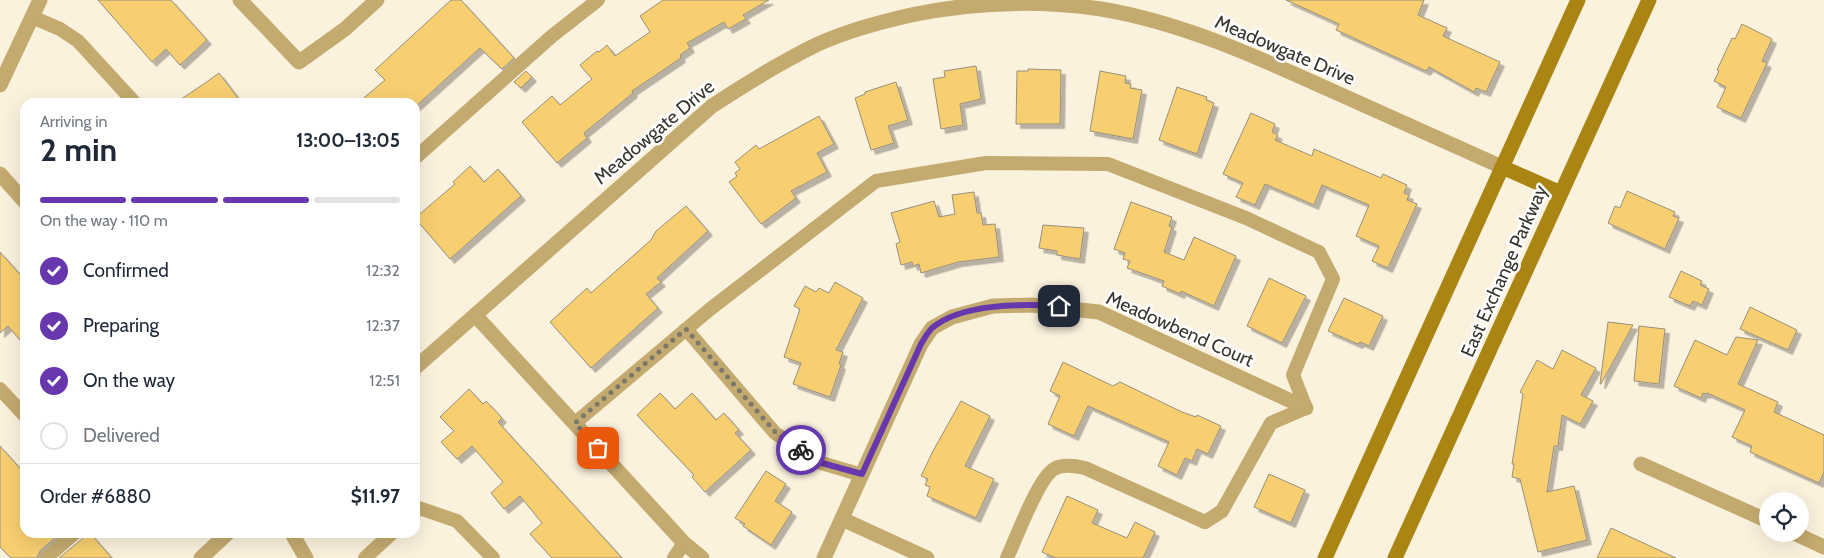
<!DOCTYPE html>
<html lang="en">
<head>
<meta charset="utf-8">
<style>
	body { margin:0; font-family:Cabin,sans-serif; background:#f6f6f7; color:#1f2937; height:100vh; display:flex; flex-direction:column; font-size:19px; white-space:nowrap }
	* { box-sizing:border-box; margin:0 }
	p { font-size:16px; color:#747a83 }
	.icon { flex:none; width:28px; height:28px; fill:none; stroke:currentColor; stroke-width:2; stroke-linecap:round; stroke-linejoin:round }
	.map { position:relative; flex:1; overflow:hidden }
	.sheet { position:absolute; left:20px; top:98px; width:400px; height:440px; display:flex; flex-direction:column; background:#fff; border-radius:15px; box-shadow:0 5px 20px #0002 }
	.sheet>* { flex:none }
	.fabs { position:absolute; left:1759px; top:492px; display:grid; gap:10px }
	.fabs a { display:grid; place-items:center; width:50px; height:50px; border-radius:50%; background:#fff; box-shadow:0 5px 20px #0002; font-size:25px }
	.pin { position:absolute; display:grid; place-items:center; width:42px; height:42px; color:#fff; margin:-21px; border-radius:10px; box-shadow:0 2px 8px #0006 }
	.courier { position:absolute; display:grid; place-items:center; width:50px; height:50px; margin:-25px; border:4px solid #6737ae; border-radius:50%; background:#fff; color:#222; box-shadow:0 1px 6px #0007 }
	.head em { font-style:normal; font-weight:800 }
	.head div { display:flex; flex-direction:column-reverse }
	.head { display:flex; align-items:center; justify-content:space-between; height:85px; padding:0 20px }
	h1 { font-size:32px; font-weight:800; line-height:38px }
	.bar { display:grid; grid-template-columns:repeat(4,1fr); gap:8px 5px; align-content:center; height:60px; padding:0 20px }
	.bar i { height:6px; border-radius:4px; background:#e0e1e3 }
	.bar .selected { background:#6737ae }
	.bar p { grid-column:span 4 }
	.line { display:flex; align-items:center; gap:12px; padding:0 20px; border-top:1px solid #e0e1e3 }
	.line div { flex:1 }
	ol { padding:0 20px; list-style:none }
	li { display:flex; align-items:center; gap:15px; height:55px }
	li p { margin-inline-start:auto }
	li .icon { padding:5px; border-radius:50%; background:#6737ae; color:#fff; stroke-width:4 }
	li:last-child { color:#747a83 }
	li i { width:28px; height:28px; border:2px solid #e0e1e3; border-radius:50% }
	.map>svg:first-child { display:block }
	.building { fill:#f7cf6f; stroke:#978f7d; filter:url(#shadow) }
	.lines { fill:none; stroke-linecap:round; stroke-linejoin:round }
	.lane { stroke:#c3aa6f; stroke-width:14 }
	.street { stroke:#c3aa6f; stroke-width:15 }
	.secondary { stroke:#ab8514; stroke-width:15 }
	.done { stroke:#7c776b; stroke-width:5; stroke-dasharray:0 9 }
	.route { stroke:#6737ae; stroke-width:6 }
	.labels { text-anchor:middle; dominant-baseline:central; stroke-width:5; stroke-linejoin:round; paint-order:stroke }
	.street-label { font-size:19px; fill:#38352d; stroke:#fff }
</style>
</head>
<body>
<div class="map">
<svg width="1824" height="558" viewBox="0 0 1824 558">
	<defs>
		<filter id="shadow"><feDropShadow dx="4.5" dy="4.5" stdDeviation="0" flood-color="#0004"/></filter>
	</defs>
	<rect width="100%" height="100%" fill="#fbf2de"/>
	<path class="building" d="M 98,0 L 171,0 L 207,40 L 180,65 L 166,49 L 152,62 Z
		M 451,0 L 461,0 L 514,58 L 502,69 L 480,48 L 415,107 L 415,102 L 359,102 L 385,80 L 375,70 Z
		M 663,0 L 769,0 L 743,15 L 746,19 L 728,29 L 724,22 L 687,43 L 690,48 L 680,55 L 681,58 L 632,91 L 633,93 L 584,133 L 587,138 L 557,163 L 522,122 L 552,96 L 560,105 L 592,79 L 580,65 L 597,51 L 599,52 L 607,45 L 615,56 L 650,32 L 640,16 Z
		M 1286,0 L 1424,0 L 1418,15 L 1447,28 L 1443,36 L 1500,62 L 1486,92 L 1476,88 L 1474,92 L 1429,67 L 1426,71 L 1336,30 L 1339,24 Z
		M 1742,24 L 1772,39 L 1762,61 L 1767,63 L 1741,118 L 1717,107 L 1726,87 L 1714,81 L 1719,71 L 1717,70 L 1732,38 L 1735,39 Z
		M 976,66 L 981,99 L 960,104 L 963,125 L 941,129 L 933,79 L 945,77 L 944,71 Z
		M 1028,69 L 1061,70 L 1060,124 L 1016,124 L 1017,71 L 1028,71 Z
		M 526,71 L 532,77 L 521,88 L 514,82 Z
		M 1100,71 L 1126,76 L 1125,83 L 1131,84 L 1130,88 L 1142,90 L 1133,139 L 1090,131 Z
		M 219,73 L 241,102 L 177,102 L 208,81 Z
		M 896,82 L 908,120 L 888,126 L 894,143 L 871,150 L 855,98 L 865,94 L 865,92 Z
		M 1177,87 L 1207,97 L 1206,100 L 1214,103 L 1197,154 L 1159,140 Z
		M 1251,113 L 1275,124 L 1272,132 L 1278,135 L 1275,140 L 1312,156 L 1314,149 L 1381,178 L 1383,174 L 1407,185 L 1404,193 L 1409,195 L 1407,200 L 1417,204 L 1388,268 L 1372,261 L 1379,246 L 1356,236 L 1369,205 L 1322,185 L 1314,205 L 1265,184 L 1255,205 L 1236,197 L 1243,183 L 1223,174 Z
		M 819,116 L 834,144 L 817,153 L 827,172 L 791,191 L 796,198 L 761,224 L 729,182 L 737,176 L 735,173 L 740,169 L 735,162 L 756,145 L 759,149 Z
		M 470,166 L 484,182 L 498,169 L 521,196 L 450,259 L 415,218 L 455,184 L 453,182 Z
		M 1627,191 L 1675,212 L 1673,216 L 1679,218 L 1665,249 L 1608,223 L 1615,206 L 1620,208 Z
		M 974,192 L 977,213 L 981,213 L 983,225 L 995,224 L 999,257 L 958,262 L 921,273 L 919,264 L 913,266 L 912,262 L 901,265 L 896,244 L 900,242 L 891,213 L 934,201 L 939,217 L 955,214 L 952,195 Z
		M 1131,202 L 1172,217 L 1169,226 L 1172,227 L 1164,252 L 1184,260 L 1194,237 L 1236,256 L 1214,306 L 1181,291 L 1180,294 L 1162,286 L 1164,281 L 1127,268 L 1130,261 L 1123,259 L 1125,253 L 1114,249 Z
		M 686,206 L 708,231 L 657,278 L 661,282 L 646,294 L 658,308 L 591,368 L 550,322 L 587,288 L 591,293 L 651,240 L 656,231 Z
		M 1043,225 L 1084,228 L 1080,259 L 1057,255 L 1057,251 L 1039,248 Z
		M 0,252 L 25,280 L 25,346 L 8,326 L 0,333 Z
		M 1681,271 L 1702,281 L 1700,285 L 1709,289 L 1702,305 L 1693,301 L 1690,306 L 1669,297 Z
		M 1269,278 L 1306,296 L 1282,343 L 1247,326 Z
		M 835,282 L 863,298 L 836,350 L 843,352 L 839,364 L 841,365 L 830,397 L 793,384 L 801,363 L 784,357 L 800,309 L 794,306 L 805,286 L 816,292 L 819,288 L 829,293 Z
		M 1344,298 L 1383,316 L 1369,346 L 1360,342 L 1358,344 L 1328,331 Z
		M 1750,307 L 1797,330 L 1788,350 L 1740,329 Z
		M 1608,322 L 1633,325 L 1601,384 L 1600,384 Z
		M 1639,326 L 1665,329 L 1659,384 L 1634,381 Z
		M 1736,337 L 1758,340 L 1738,384 L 1778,402 L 1774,412 L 1824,435 L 1824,472 L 1819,483 L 1750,452 L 1752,446 L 1732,437 L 1745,410 L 1707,393 L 1706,394 L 1703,393 L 1701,398 L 1674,386 L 1695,340 L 1727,355 Z
		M 1562,350 L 1596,368 L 1581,395 L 1593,401 L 1580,424 L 1562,415 L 1558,446 L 1554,446 L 1547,492 L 1574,486 L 1587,540 L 1538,552 L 1520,479 L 1512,477 L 1514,464 L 1512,464 L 1523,394 L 1520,392 L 1537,360 L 1553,369 Z
		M 1063,362 L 1113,386 L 1120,382 L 1182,412 L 1196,417 L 1197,415 L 1221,426 L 1208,454 L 1197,449 L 1192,461 L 1185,458 L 1177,475 L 1158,466 L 1169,442 L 1088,406 L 1074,436 L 1048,424 L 1060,396 L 1050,391 Z
		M 469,389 L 483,404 L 486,401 L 502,418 L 498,422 L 622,558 L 552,558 L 530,534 L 542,523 L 520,496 L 504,509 L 491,493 L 503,482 L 472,446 L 457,459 L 441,442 L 454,431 L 440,417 Z
		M 660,393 L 675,409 L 692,393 L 716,420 L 724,413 L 739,430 L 735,433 L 751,450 L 705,492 L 692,477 L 694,475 L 637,415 Z
		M 961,401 L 990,416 L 965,466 L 994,479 L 976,518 L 927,496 L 930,487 L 925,485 L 928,479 L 921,476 L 933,451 Z
		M 0,446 L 25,474 L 25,532 L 62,532 L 40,551 L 37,558 L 11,558 L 0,547 Z
		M 766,471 L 786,484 L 775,501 L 792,512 L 771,545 L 743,526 L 745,524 L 735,518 Z
		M 1269,474 L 1305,490 L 1291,523 L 1254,507 Z
		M 1067,496 L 1098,510 L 1092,523 L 1127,538 L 1135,522 L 1155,532 L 1143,558 L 1056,558 L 1042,552 Z
		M 1611,528 L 1676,558 L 1597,558 Z
		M 84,532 L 89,532 L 112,558 L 59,558 L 82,539 Z"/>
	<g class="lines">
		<path class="lane" d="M 32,17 L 60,29 L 78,41 L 134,102
			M 415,158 L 552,36 L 598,0
			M 686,329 L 775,433 L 818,462 L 862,475
			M 0,389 L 25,416
			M 575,423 L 709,310 L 876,181 L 986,163 L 1108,164 L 1246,218 L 1319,252 L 1333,279 L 1293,375 L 1306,408 L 1271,423 L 1222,511 L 1205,522 L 1085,468 C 1076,466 1062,464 1054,469 C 1038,478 1016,539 1007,558
			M 415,512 L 419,508 L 457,521 L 493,558
			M 46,558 L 76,532
			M 365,558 L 393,532
			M 674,558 L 684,543"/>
		<path class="street" d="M 240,0 L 299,62 L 345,29 L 377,0
			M 0,85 L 40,0
			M 0,174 L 25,202
			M 475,315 L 684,543 L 702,558
			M 415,368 L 712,106 C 747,83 781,62 818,44 C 847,31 880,22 911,15 C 973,2 1038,0 1101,9 C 1180,22 1255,56 1328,89 C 1386,115 1444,141 1502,167
			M 1641,464 L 1768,521
			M 842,519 L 927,558
			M 291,532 L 306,558
			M 1796,534 L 1824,547
			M 201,558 L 229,532
			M 824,558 L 921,344 L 932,328 L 952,317 L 993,306 L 1032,305 L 1099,312 L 1306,408"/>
		<path class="secondary" d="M 1502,167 L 1561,193
			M 1325,558 L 1578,0
			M 1395,558 L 1649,0"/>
	</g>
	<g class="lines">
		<path class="done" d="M 598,448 L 575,423 L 686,329 L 776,433 L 801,450"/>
		<path class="route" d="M 801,450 L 818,462 L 862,474 L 921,344 C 924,339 928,332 932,328 C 962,303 1022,304 1059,306"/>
	</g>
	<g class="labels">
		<g class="street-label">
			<text transform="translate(1285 50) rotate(23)">Meadowgate Drive</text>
			<text transform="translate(654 132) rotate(-40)">Meadowgate Drive</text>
			<text transform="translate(1504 271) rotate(-66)">East Exchange Parkway</text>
			<text transform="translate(1180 329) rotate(24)">Meadowbend Court</text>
		</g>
	</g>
</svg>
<div class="fabs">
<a><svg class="icon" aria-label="locate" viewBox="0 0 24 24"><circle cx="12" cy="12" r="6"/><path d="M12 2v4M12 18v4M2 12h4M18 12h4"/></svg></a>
</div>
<div class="pin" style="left:598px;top:448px;background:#ea580c"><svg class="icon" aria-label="bag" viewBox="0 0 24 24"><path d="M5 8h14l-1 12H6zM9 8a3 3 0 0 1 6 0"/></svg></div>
<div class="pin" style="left:1059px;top:306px;background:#1f2937"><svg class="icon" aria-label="home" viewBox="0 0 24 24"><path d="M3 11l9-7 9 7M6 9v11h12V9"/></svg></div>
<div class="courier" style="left:801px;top:450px"><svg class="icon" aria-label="bike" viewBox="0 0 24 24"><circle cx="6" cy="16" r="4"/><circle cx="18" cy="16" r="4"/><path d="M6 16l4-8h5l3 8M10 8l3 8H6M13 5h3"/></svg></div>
<section class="sheet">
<div class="head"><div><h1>2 min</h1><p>Arriving in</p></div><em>13:00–13:05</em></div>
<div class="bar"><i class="selected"></i><i class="selected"></i><i class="selected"></i><i></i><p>On the way · 110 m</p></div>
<ol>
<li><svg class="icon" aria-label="check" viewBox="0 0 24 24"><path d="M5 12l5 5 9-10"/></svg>Confirmed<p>12:32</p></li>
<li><svg class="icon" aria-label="check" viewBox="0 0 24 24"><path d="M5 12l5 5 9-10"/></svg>Preparing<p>12:37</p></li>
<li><svg class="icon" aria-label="check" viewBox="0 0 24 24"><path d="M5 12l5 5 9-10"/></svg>On the way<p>12:51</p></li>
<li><i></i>Delivered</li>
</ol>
<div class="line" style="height:65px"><div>Order #6880</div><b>$11.97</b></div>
</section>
</div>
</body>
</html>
